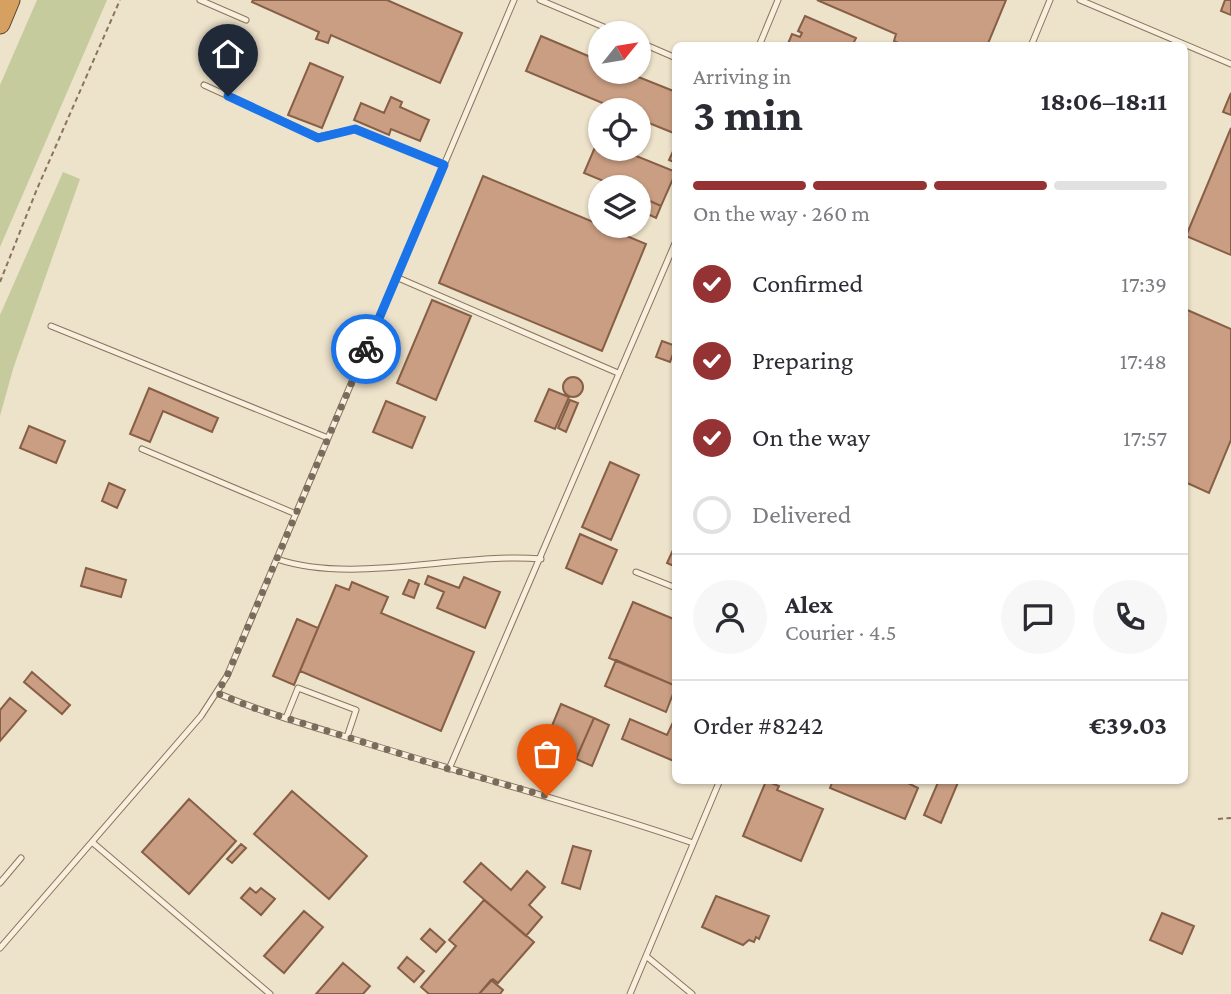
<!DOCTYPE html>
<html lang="en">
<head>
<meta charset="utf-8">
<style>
	body { margin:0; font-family:"Crimson Pro",serif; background:#f7f7f7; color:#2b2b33; height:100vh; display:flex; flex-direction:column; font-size:26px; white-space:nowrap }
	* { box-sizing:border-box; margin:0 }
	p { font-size:23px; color:#7c7c81 }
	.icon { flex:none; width:38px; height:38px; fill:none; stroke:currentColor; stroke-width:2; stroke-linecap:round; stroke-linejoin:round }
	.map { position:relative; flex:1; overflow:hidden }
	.side { position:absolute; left:672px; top:42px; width:516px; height:742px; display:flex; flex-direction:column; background:#fff; border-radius:10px; box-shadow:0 2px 5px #0004 }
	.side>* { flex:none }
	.needle { width:46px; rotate:60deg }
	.tools { position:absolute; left:588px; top:21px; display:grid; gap:14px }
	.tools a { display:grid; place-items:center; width:63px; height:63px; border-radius:50%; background:#fff; box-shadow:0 2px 5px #0004; font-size:35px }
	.pin { position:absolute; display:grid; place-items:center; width:60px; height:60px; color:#fff; margin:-72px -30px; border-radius:50% 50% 50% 0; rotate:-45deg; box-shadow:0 0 7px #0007 }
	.pin .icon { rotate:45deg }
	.courier { position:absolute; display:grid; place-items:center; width:70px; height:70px; margin:-35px; border:5px solid #1a73e8; border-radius:50%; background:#fff; color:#222; box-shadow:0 2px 9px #0007 }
	.headline em { font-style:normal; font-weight:700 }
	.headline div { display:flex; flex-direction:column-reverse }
	.headline { display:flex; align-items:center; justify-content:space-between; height:119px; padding:0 21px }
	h1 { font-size:46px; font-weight:700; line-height:52px }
	.bar { display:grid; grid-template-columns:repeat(4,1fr); gap:10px 7px; align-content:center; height:84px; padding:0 21px }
	.bar i { height:9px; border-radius:5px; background:#e1e1e2 }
	.bar .current { background:#953234 }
	.bar p { grid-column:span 4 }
	.line { display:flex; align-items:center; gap:18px; padding:0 21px; border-top:2px solid #e1e1e2 }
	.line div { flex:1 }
	.round { display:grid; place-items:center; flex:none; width:74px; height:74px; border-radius:37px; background:#f7f7f7 }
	ol { padding:0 21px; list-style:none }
	li { display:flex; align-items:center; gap:21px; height:77px }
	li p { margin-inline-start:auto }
	li .icon { padding:7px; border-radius:50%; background:#953234; color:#fff; stroke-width:4 }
	li:last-child { color:#7c7c81 }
	li i { width:38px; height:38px; border:4px solid #e1e1e2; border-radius:50% }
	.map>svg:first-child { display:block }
	.green { fill:#c6cb9e }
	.building { fill:#c99e82; stroke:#875f46; stroke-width:2 }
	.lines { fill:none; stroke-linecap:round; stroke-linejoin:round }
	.service-casing { stroke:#89755f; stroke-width:7 }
	.motorway-casing { stroke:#574332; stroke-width:21 }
	.path { stroke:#89755f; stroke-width:2; stroke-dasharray:5 3.5; stroke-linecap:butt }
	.service { stroke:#f8efdd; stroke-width:5 }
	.motorway { stroke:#d6a160; stroke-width:19 }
	.done { stroke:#796c5c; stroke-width:7; stroke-dasharray:0 12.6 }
	.route { stroke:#1a73e8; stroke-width:9 }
</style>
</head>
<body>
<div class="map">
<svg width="1231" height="994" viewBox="0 0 1231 994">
	<rect width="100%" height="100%" fill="#ede2ca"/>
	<path class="green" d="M 37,0 L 107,0 L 0,247 L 0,85 Z
		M 63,172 L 80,179 L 13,369 L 0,416 L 0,315 Z"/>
	<path class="building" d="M 253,0 L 387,0 L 462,33 L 440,83 L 331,35 L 328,43 L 316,39 L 319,32 L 252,2 Z
		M 817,0 L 1006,0 L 987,46 L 904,46 L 894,41 L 896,34 Z
		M 1225,0 L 1231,0 L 1231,15 L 1221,11 Z
		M 805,16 L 856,38 L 852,46 L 787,46 L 792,34 L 800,37 L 802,33 L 798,31 Z
		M 541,36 L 600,61 L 600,72 L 626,72 L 676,92 L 676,134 L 639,119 L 639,110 L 619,110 L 526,71 Z
		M 310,63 L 343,77 L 322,128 L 288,115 Z
		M 1231,93 L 1231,115 L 1223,112 Z
		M 391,97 L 402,102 L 400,107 L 429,120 L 420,141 L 391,129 L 389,135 L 354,120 L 361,103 L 384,113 Z
		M 1231,128 L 1231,255 L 1186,236 Z
		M 598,140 L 600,149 L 619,149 L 676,172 L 661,206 L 639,196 L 639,187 L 618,187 L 584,173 Z
		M 676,145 L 676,163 L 669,160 Z
		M 483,176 L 646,244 L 602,351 L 439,283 Z
		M 639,196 L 661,206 L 656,218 L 639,210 Z
		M 432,300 L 471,316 L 436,400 L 397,383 Z
		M 1185,309 L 1231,329 L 1231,440 L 1209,493 L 1185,482 Z
		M 662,341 L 676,346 L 670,362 L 656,357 Z
		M563 387a10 10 0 1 1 20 0a10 10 0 1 1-20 0Z
		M 149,388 L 218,418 L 212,432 L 163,411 L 150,442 L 130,434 Z
		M 549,389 L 569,397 L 555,429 L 535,421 Z
		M 570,400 L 578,403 L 566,432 L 558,428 Z
		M 386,401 L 425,417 L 412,448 L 373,432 Z
		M 29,426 L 65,441 L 56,463 L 20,448 Z
		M 610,462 L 639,475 L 611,540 L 582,527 Z
		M 109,483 L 125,490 L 117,508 L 102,501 Z
		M 580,534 L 617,550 L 602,584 L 566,568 Z
		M 673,550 L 676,551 L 676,567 L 667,563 Z
		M 86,568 L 126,580 L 121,597 L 81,586 Z
		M 428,576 L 459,588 L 464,577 L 500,592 L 485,628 L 437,608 L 444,592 L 425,584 Z
		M 409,580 L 419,584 L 414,598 L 403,594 Z
		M 352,582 L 388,597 L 381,613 L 474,652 L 441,731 L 300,671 L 336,585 L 349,590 Z
		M 633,602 L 676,620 L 676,686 L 609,658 Z
		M 297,619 L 318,628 L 294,685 L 273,676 Z
		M 616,660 L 676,686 L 666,712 L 605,686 Z
		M 32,672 L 70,705 L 62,714 L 24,682 Z
		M 10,698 L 26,711 L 0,741 L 0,710 Z
		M 561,704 L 594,718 L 576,759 L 544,745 Z
		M 676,716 L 676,762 L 622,739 L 630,719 L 667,735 Z
		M 594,718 L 609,725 L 592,766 L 576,759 Z
		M 833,780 L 902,780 L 918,788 L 905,819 L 830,788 Z
		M 939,780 L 959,780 L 941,823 L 924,815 Z
		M 766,781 L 779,786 L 777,790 L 823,809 L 801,861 L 743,836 Z
		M 292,791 L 367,856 L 329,899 L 254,834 Z
		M 189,799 L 236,841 L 189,894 L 142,852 Z
		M 241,844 L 246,848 L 232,863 L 227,859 Z
		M 573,846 L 591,851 L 580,889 L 562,883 Z
		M 481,863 L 511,890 L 527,871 L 545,887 L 529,905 L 542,917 L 526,936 L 464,882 Z
		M 250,888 L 256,893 L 261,888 L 275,899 L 261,915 L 241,898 Z
		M 716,896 L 769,916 L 759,939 L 756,937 L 754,942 L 749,940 L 743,945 L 702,927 Z
		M 484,900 L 534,942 L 498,983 L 493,979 L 479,994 L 429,994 L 421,987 L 456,946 L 449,940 Z
		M 304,911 L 323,927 L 284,973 L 264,956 Z
		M 1162,913 L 1194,926 L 1182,954 L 1150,940 Z
		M 430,929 L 445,942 L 436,952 L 421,939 Z
		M 407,957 L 424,971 L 414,982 L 398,968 Z
		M 343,963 L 370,986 L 363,994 L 316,994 Z
		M 491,980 L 503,990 L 500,994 L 479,994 Z"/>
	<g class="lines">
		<defs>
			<path id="service" d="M 200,0 L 246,20
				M 540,0 L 618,33
				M 1080,0 L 1231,64
				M 639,42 L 676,58
				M 759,46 L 778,0
				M 1031,46 L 1050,0
				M 204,85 L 318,137 L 355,129 L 444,165
				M 396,277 L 618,373
				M 51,326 L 328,438
				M 142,449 L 296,514
				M 277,559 C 352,585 461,552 541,559
				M 636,572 L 676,588
				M 217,693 C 261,712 307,725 353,739 C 466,775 581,804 693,843
				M 286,718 L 298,688 L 356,710 L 347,737
				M 449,769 L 676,241
				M 92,842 L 270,994
				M 0,883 L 21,858
				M 0,948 L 201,716 L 227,676 L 514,0
				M 646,956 L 692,994
				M 630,994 L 720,780"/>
			<path id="motorway" d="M 0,24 L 10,0"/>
		</defs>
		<use href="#service" class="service-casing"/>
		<use href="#motorway" class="motorway-casing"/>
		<path class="path" d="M 0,282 L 37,189 L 120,0
			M 1218,819 L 1231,818"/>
		<use href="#service" class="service"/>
		<use href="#motorway" class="motorway"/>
	</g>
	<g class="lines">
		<path class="done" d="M 366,349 L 227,676 L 217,693 L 251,707 L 449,769 L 547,796"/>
		<path class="route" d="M 228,96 L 318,138 L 355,129 L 444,165 L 366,349"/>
	</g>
</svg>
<div class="tools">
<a><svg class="needle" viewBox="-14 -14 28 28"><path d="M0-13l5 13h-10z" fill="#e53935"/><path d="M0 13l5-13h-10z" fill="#7c7c81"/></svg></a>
<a><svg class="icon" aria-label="locate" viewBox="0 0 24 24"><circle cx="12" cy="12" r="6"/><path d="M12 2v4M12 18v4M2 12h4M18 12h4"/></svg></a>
<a><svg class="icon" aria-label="layers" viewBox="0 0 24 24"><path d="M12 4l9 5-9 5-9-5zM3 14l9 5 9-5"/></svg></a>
</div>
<div class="pin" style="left:547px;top:796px;background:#ea580c"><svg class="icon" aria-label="bag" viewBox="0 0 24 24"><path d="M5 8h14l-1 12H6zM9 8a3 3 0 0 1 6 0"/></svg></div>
<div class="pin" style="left:228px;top:96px;background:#1f2937"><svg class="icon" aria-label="home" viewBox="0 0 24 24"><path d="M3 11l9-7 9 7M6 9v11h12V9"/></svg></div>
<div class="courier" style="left:366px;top:349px"><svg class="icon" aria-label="bike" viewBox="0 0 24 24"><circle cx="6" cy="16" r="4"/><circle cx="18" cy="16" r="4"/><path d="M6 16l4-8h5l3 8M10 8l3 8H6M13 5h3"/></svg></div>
<section class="side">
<div class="headline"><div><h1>3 min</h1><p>Arriving in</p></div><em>18:06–18:11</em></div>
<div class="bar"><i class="current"></i><i class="current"></i><i class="current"></i><i></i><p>On the way · 260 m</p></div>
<ol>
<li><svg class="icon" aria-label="check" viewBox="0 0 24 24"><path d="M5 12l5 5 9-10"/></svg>Confirmed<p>17:39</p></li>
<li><svg class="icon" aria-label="check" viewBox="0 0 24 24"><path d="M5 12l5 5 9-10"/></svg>Preparing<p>17:48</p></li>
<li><svg class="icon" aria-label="check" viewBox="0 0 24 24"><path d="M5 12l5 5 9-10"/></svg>On the way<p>17:57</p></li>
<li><i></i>Delivered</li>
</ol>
<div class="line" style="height:126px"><a class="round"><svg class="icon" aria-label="person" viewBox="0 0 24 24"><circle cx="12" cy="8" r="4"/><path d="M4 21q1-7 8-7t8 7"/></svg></a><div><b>Alex</b><p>Courier · 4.5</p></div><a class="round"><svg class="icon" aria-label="chat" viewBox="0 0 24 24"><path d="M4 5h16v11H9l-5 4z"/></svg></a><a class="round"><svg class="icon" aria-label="phone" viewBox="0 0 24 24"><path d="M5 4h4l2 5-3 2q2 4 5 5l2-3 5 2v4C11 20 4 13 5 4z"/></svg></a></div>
<div class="line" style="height:91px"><div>Order #8242</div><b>€39.03</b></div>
</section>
</div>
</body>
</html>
